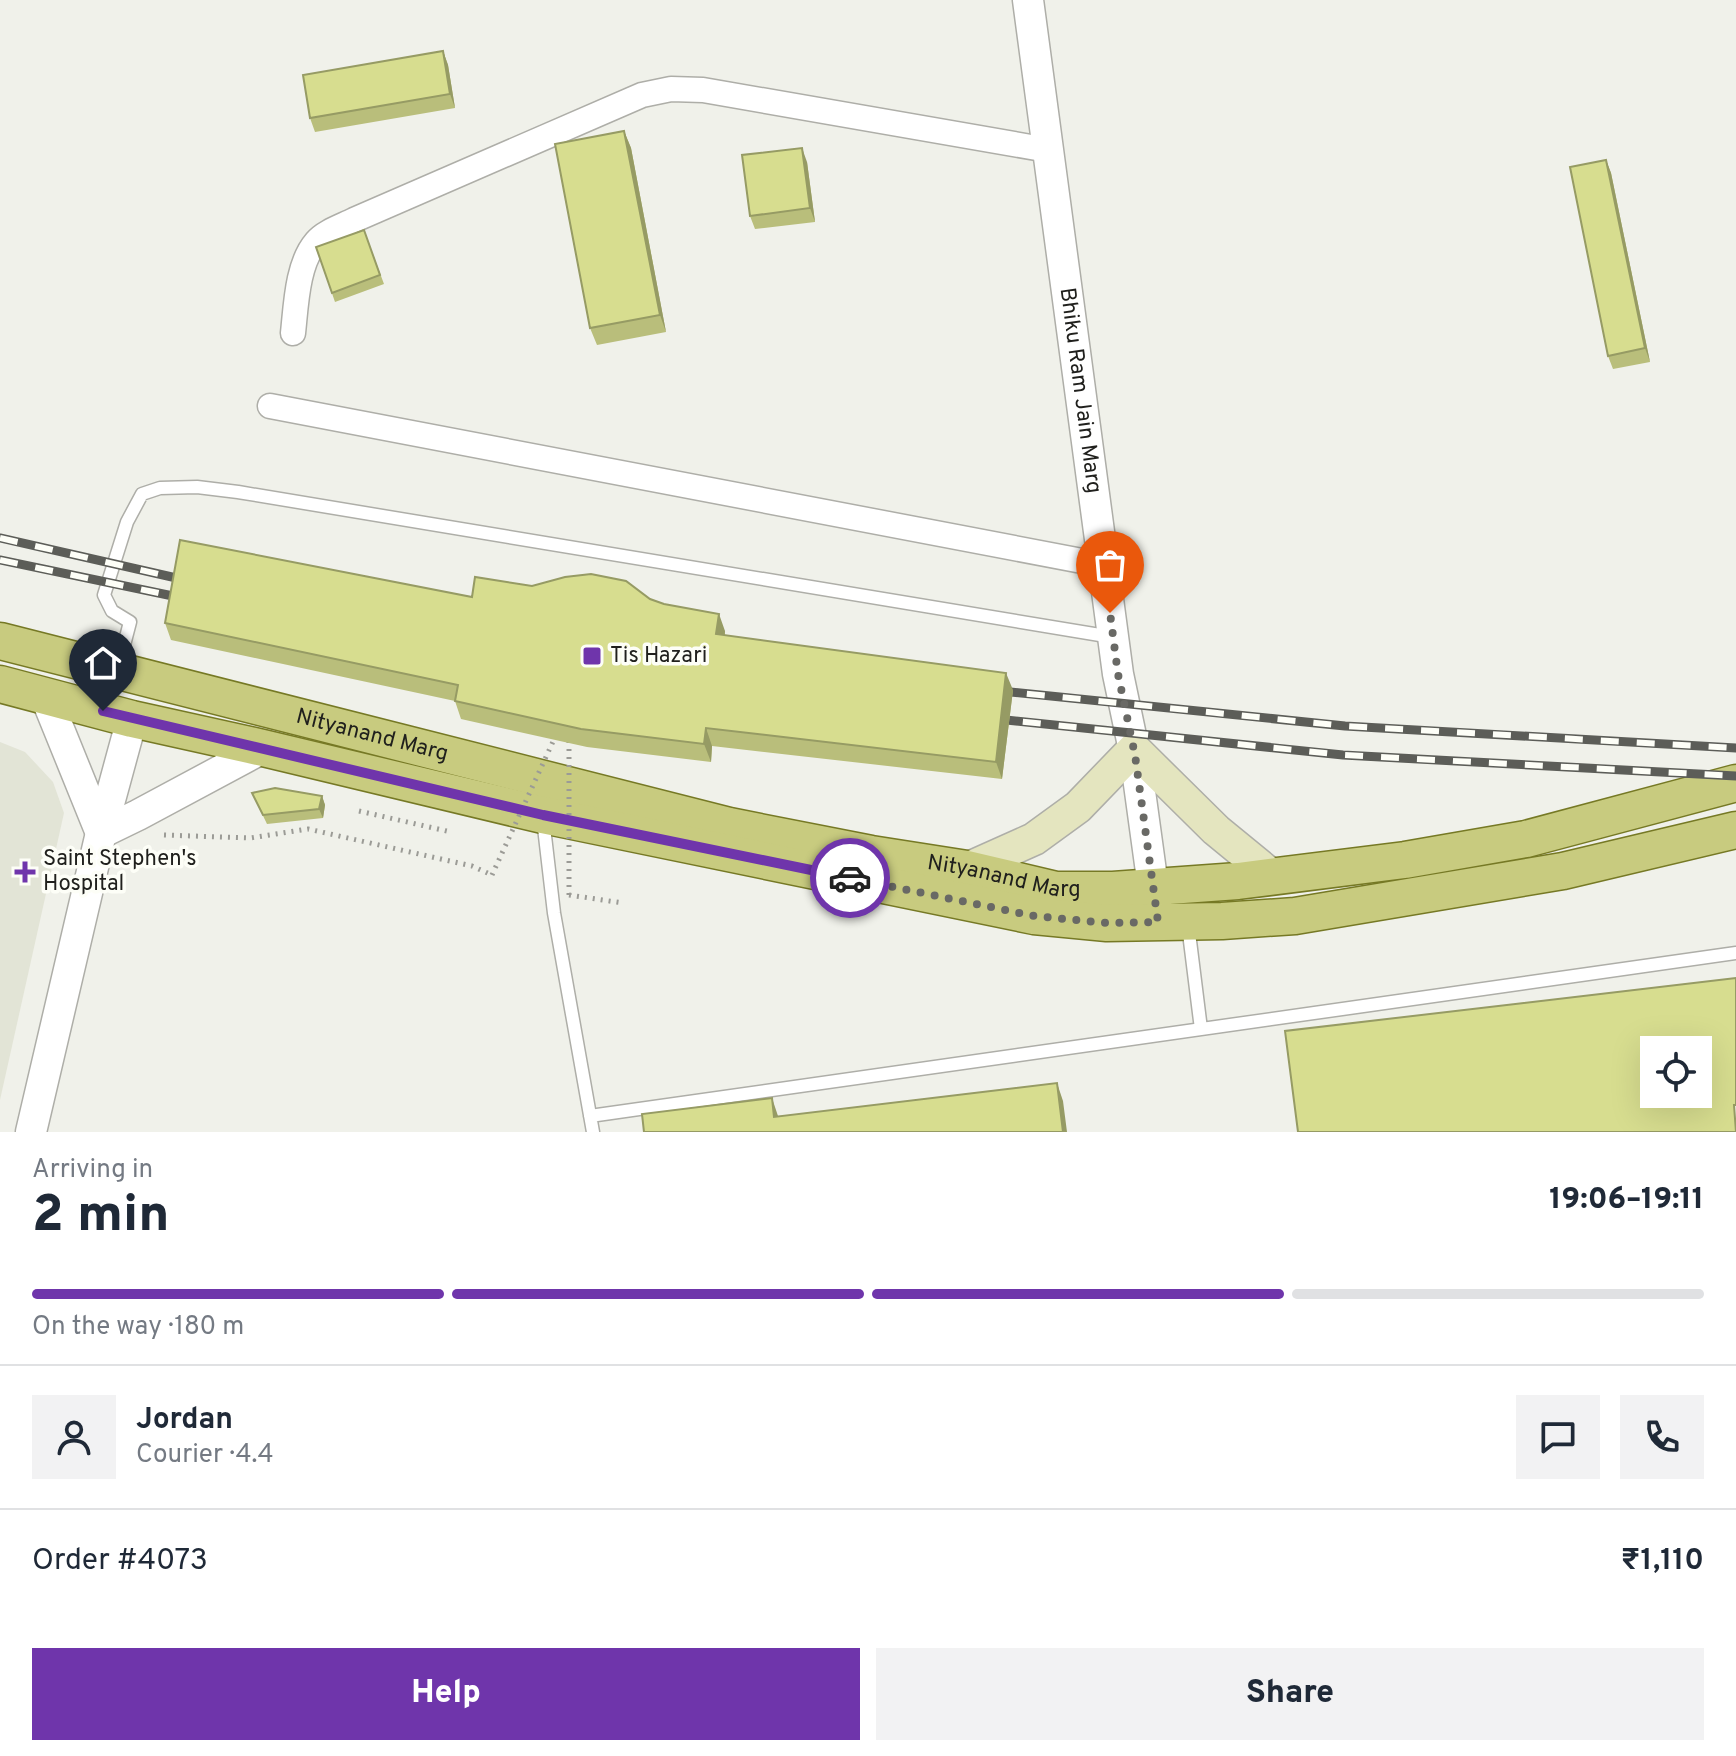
<!DOCTYPE html>
<html lang="en">
<head>
<meta charset="utf-8">
<style>
	body { margin:0; font-family:Overpass,sans-serif; background:#f2f2f3; color:#1f2937; height:100vh; display:flex; flex-direction:column; font-size:30px; white-space:nowrap }
	* { box-sizing:border-box; margin:0 }
	p { font-size:26px; color:#747a83 }
	.icon { flex:none; width:44px; height:44px; fill:none; stroke:currentColor; stroke-width:2; stroke-linecap:round; stroke-linejoin:round }
	.map { position:relative; height:1132px; overflow:hidden }
	.side { display:flex; flex-direction:column; background:#fff; flex:1 }
	.side>* { flex:none }
	.fabs { position:absolute; left:1640px; top:1036px; display:grid; gap:16px }
	.fabs a { display:grid; place-items:center; width:72px; height:72px; border-radius:0px; background:#fff; box-shadow:0 8px 32px #0002; font-size:40px }
	.pin { position:absolute; display:grid; place-items:center; width:68px; height:68px; color:#fff; margin:-82px -34px; border-radius:50% 50% 50% 0; rotate:-45deg; box-shadow:0 0 8px #0007 }
	.pin .icon { rotate:45deg }
	.courier { position:absolute; display:grid; place-items:center; width:80px; height:80px; margin:-40px; border:6px solid #6f35ab; border-radius:50%; background:#fff; color:#222; box-shadow:0 2px 10px #0007 }
	.head em { font-style:normal; font-weight:800 }
	.head div { display:flex; flex-direction:column-reverse }
	.head { display:flex; align-items:center; justify-content:space-between; height:136px; padding:0 32px }
	h1 { font-size:52px; font-weight:800; line-height:60px }
	.bar { display:grid; grid-template-columns:repeat(4,1fr); gap:12px 8px; align-content:center; height:96px; padding:0 32px }
	.bar i { height:10px; border-radius:6px; background:#e0e1e3 }
	.bar .selected { background:#6f35ab }
	.bar p { grid-column:span 4 }
	.line { display:flex; align-items:center; gap:20px; padding:0 32px; border-top:2px solid #e0e1e3 }
	.line div { flex:1 }
	.round { display:grid; place-items:center; flex:none; width:84px; height:84px; border-radius:0px; background:#f2f2f3 }
	.primary-button { display:flex; gap:16px; margin-top:auto; padding:16px 32px }
	.primary-button a { flex:1; height:92px; border-radius:0px; background:#6f35ab; color:#fff; font-size:32px; font-weight:800; line-height:92px; text-align:center }
	.primary-button a+a { background:#f2f2f3; color:#1f2937 }
	.map>svg:first-child { display:block }
	.built { fill:#e2e4d6 }
	.lines { fill:none; stroke-linecap:round; stroke-linejoin:round }
	.service-casing { stroke:#aeaea8; stroke-width:15 }
	.minor-casing { stroke:#aeaea8; stroke-width:27 }
	.tertiary-casing { stroke:#aeaea8; stroke-width:33 }
	.secondary-casing { stroke:#aeaea8; stroke-width:35 }
	.primary-casing { stroke:#767925; stroke-width:39 }
	.path { stroke:#9b9b96; stroke-width:5; stroke-dasharray:2 6; stroke-linecap:butt }
	.service { stroke:#fff; stroke-width:12 }
	.minor { stroke:#fff; stroke-width:24 }
	.tertiary { stroke:#fff; stroke-width:30 }
	.secondary { stroke:#e4e5bf; stroke-width:32 }
	.primary { stroke:#c8cb7f; stroke-width:36 }
	.rail-casing { stroke:#5c5d58; stroke-width:9 }
	.rail { stroke:#fdfef7; stroke-width:6; stroke-dasharray:18; stroke-linecap:butt }
	.path-bridge { stroke:#9b9b96; stroke-width:5; stroke-dasharray:2 6; stroke-linecap:butt }
	.wall { fill:#b9be7b }
	.shaded-wall { fill:#969b64 }
	.building { fill:#d7dd8f; stroke:#969b64; stroke-width:2; fill-rule:evenodd }
	.done { stroke:#696965; stroke-width:8; stroke-dasharray:0 14.4 }
	.route { stroke:#6f35ab; stroke-width:10 }
	.poi-dot { fill:#6f35ab; stroke:#fdfef7; stroke-width:3 }
	.labels { text-anchor:middle; dominant-baseline:central; stroke-width:7; stroke-linejoin:round; paint-order:stroke }
	.street-label { font-size:22px; fill:#20201d; stroke:#fdfef7 }
	.poi-label { font-size:22px; fill:#20201d; stroke:#fdfef7; text-anchor:start }
</style>
</head>
<body>
<div class="map">
<svg width="1736" height="1132" viewBox="0 0 1736 1132">
	<rect width="100%" height="100%" fill="#f0f1ea"/>
	<path class="built" d="M 0,742 L 25,752 L 53,782 L 64,813 L 0,1100 Z"/>
	<g class="lines">
		<defs>
			<path id="service" d="M 118,668 L 130,622 L 112,611 L 104,595 L 127,522 L 142,494 L 160,488 L 197,487 L 238,492 L 1112,637
				M 543,819 L 554,913 L 593,1132
				M 1188,925 L 1201,1029
				M 590,1116 L 1736,953"/>
			<path id="minor" d="M 293,333 C 296,306 297,264 316,242 C 324,232 342,226 354,220 L 642,95 L 671,89 L 703,90 L 1048,150
				M 270,406 L 1103,565"/>
			<g id="tertiary">
				<path id="s1" d="M 1028,0 L 1118,674 L 1135,755 L 1156,908"/>
				<path d="M 45,695 L 101,833"/>
				<path d="M 101,833 L 138,815 L 263,748"/>
				<path d="M 31,1132 L 101,833 L 132,719"/>
			</g>
			<path id="secondary" d="M 967,869 L 1034,839 L 1078,807 L 1134,749 L 1216,830 L 1272,876"/>
			<g id="primary">
				<path id="s2" d="M 0,641 L 729,826 L 871,854 L 967,869 L 1056,890 L 1113,890 L 1238,881 L 1405,860 L 1526,839 L 1736,783"/>
				<path d="M 0,684 L 132,719 L 263,748 L 543,815 L 1034,916 L 1107,923 L 1222,921 L 1295,916 L 1563,871 L 1736,830"/>
			</g>
		</defs>
		<use href="#service" class="service-casing"/>
		<use href="#minor" class="minor-casing"/>
		<use href="#tertiary" class="tertiary-casing"/>
		<use href="#secondary" class="secondary-casing"/>
		<use href="#primary" class="primary-casing"/>
		<path class="path" d="M 359,811 L 451,832
			M 164,835 L 250,838 L 308,829 L 472,866 L 492,875
			M 569,895 L 623,903"/>
		<use href="#service" class="service"/>
		<use href="#minor" class="minor"/>
		<use href="#tertiary" class="tertiary"/>
		<use href="#secondary" class="secondary"/>
		<use href="#primary" class="primary"/>
		<defs>
			<path id="rail" d="M 0,538 L 194,582
				M 0,560 L 192,600
				M 991,690 L 1345,726 L 1736,748
				M 987,718 L 1343,755 L 1736,776"/>
		</defs>
		<use href="#rail" class="rail-casing"/>
		<use href="#rail" class="rail"/>
		<path class="path-bridge" d="M 492,875 L 556,735
			M 569,895 L 569,736"/>
	</g>
	<path class="wall" d="M 443,51 L 448,65 L 455,108 L 315,132 L 310,118 Z
		M 624,131 L 631,148 L 666,332 L 597,345 L 590,328 Z
		M 1606,160 L 1611,173 L 1650,362 L 1613,369 L 1608,356 Z
		M 807,162 L 815,222 L 755,229 L 750,216 Z
		M 364,230 L 384,284 L 335,302 L 316,247 Z
		M 532,586 L 650,599 L 725,631 L 725,635 L 1013,690 L 1002,779 L 712,746 L 711,762 L 587,747 L 461,719 L 455,701 L 171,640 L 165,623 L 472,597 Z
		M 252,793 L 322,796 L 325,805 L 323,818 L 267,824 Z"/>
	<path class="shaded-wall" d="M 443,51 L 448,65 L 455,108 L 450,94 Z
		M 624,131 L 631,148 L 666,332 L 660,315 Z
		M 802,148 L 807,162 L 815,222 L 810,208 Z
		M 1606,160 L 1611,173 L 1650,362 L 1645,348 Z
		M 719,614 L 725,631 L 723,651 L 716,634 Z
		M 1006,673 L 1013,690 L 1002,779 L 996,762 Z
		M 706,728 L 712,746 L 711,762 L 704,744 Z
		M 322,796 L 325,805 L 323,818 L 319,809 Z
		M 1057,1083 L 1063,1101 L 1067,1132 L 1063,1132 Z
		M 772,1098 L 778,1116 L 780,1132 L 774,1117 Z"/>
	<path class="building" d="M 443,51 L 450,94 L 310,118 L 303,75 Z
		M 624,131 L 660,315 L 590,328 L 555,144 Z
		M 802,148 L 810,208 L 750,216 L 742,155 Z
		M 1606,160 L 1645,348 L 1608,356 L 1570,167 Z
		M 364,230 L 380,275 L 332,293 L 316,247 Z
		M 180,540 L 472,597 L 475,577 L 532,586 L 565,577 L 591,574 L 626,581 L 650,599 L 664,604 L 719,614 L 716,634 L 1006,673 L 996,762 L 706,728 L 704,744 L 581,729 L 455,701 L 458,685 L 165,623 Z
		M 275,788 L 322,796 L 319,809 L 263,815 L 252,793 Z
		M 1736,978 L 1736,1105 L 1734,1105 L 1736,1132 L 1298,1132 L 1285,1031 ZM 1654,1050 L 1698,1050 L 1698,1094 L 1654,1094 Z
		M 1057,1083 L 1063,1132 L 644,1132 L 642,1114 L 772,1098 L 774,1117 Z"/>
	<g class="lines">
		<path class="done" d="M 850,878 L 1034,916 L 1107,923 L 1158,922 L 1135,755 L 1118,674 L 1110,613"/>
		<path class="route" d="M 103,711 L 543,815 L 850,878"/>
	</g>
	<g class="poi-dot">
		<rect x="582" y="646" width="20" height="20" rx="4"/>
		<path d="M21 860h8v8h8v8h-8v8h-8v-8h-8v-8h8z"/>
	</g>
	<g class="labels">
		<g class="street-label">
			<text stroke="none"><textPath href="#s1" startOffset="394">Bhiku Ram Jain Marg</textPath></text>
			<text stroke="none"><textPath href="#s2" startOffset="384">Nityanand Marg</textPath></text>
			<text stroke="none"><textPath href="#s2" startOffset="1032">Nityanand Marg</textPath></text>
		</g>
		<g class="poi-label">
			<text x="610" y="656">Tis Hazari</text>
			<text x="43" y="859">Saint Stephen's<tspan x="43" dy="25">Hospital</tspan></text>
		</g>
	</g>
</svg>
<div class="fabs">
<a><svg class="icon" aria-label="locate" viewBox="0 0 24 24"><circle cx="12" cy="12" r="6"/><path d="M12 2v4M12 18v4M2 12h4M18 12h4"/></svg></a>
</div>
<div class="pin" style="left:1110px;top:613px;background:#ea580c"><svg class="icon" aria-label="bag" viewBox="0 0 24 24"><path d="M5 8h14l-1 12H6zM9 8a3 3 0 0 1 6 0"/></svg></div>
<div class="pin" style="left:103px;top:711px;background:#1f2937"><svg class="icon" aria-label="home" viewBox="0 0 24 24"><path d="M3 11l9-7 9 7M6 9v11h12V9"/></svg></div>
<div class="courier" style="left:850px;top:878px"><svg class="icon" aria-label="car" viewBox="0 0 24 24"><path d="M5 17H2v-5l4-1 3-4h7l3 4 3 1v5h-3M9 17h6M6 11h13"/><circle cx="7" cy="17" r="2"/><circle cx="17" cy="17" r="2"/></svg></div>
</div>
<section class="side">
<div class="head"><div><h1>2 min</h1><p>Arriving in</p></div><em>19:06–19:11</em></div>
<div class="bar"><i class="selected"></i><i class="selected"></i><i class="selected"></i><i></i><p>On the way · 180 m</p></div>
<div class="line" style="height:144px"><a class="round"><svg class="icon" aria-label="person" viewBox="0 0 24 24"><circle cx="12" cy="8" r="4"/><path d="M4 21q1-7 8-7t8 7"/></svg></a><div><b>Jordan</b><p>Courier · 4.4</p></div><a class="round"><svg class="icon" aria-label="chat" viewBox="0 0 24 24"><path d="M4 5h16v11H9l-5 4z"/></svg></a><a class="round"><svg class="icon" aria-label="phone" viewBox="0 0 24 24"><path d="M5 4h4l2 5-3 2q2 4 5 5l2-3 5 2v4C11 20 4 13 5 4z"/></svg></a></div>
<div class="line" style="height:104px"><div>Order #4073</div><b>₹1,110</b></div>
<div class="primary-button"><a>Help</a><a>Share</a></div>
</section>
</body>
</html>
